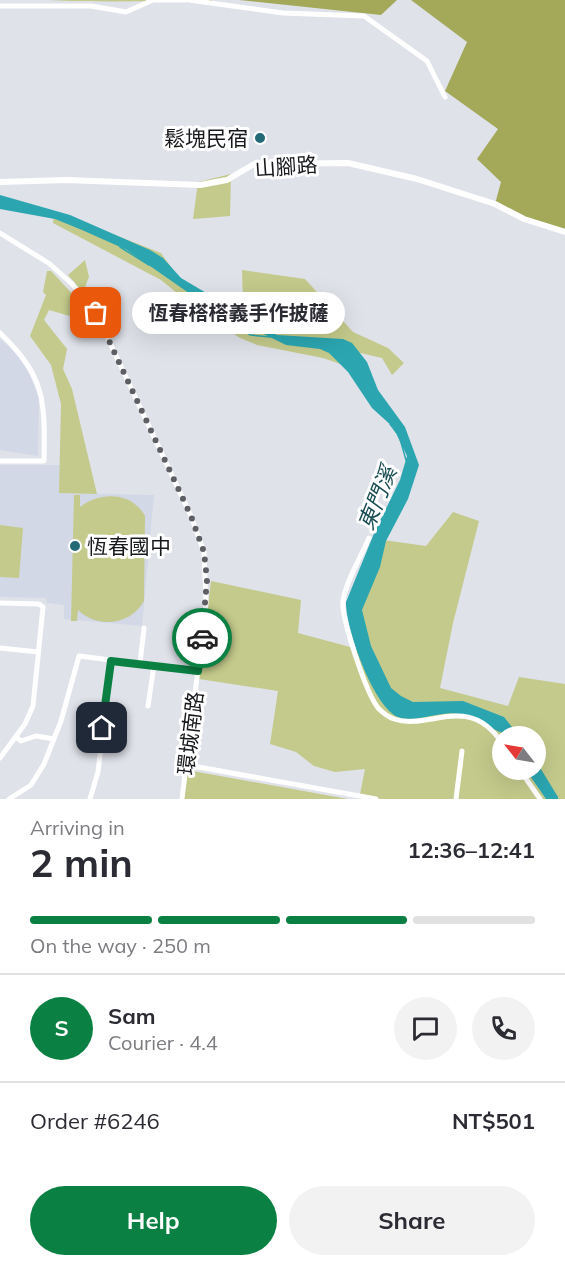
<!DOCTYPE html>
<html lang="en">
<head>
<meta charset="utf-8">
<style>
	body { margin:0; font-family:Mulish,"Noto Sans TC",sans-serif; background:#f2f2f3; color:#2b2b33; height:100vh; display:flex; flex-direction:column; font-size:22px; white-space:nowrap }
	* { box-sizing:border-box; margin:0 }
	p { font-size:20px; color:#7c7c81 }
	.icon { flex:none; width:33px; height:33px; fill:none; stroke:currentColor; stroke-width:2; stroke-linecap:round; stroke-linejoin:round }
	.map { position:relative; height:799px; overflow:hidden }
	.side { display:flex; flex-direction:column; background:#fff; flex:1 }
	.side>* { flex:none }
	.needle { width:39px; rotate:301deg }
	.tools { position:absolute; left:492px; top:726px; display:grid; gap:12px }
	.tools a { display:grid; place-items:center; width:54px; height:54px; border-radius:50%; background:#fff; box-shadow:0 6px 24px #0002; font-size:30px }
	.pin { position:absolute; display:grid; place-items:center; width:51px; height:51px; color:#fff; margin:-26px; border-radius:12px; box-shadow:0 3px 9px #0006 }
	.courier { position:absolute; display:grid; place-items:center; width:60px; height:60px; margin:-30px; border:4px solid #0b8043; border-radius:50%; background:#fff; color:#222; box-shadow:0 2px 8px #0007 }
	.bubble { position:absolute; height:42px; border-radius:21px; background:#fff; box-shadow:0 6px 24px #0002; font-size:20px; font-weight:700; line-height:42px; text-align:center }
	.head em { font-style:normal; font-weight:700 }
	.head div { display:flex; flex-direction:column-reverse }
	.head { display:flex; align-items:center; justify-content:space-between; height:102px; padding:0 30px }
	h1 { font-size:39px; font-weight:700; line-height:45px }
	.bar { display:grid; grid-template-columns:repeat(4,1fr); gap:9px 6px; align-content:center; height:72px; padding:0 30px }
	.bar i { height:8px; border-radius:4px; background:#e1e1e2 }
	.bar .selected { background:#0b8043 }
	.bar p { grid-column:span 4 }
	.line { display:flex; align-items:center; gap:15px; padding:0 30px; border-top:2px solid #e1e1e2 }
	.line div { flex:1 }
	.round { display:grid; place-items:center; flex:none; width:63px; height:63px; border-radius:32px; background:#f2f2f3 }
	.cta { display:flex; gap:12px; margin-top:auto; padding:12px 30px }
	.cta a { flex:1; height:69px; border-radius:36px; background:#0b8043; color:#fff; font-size:24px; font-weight:700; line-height:69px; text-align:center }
	.cta a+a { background:#f2f2f3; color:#2b2b33 }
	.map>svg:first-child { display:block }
	.built { fill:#d3d8e7 }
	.green { fill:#c4ca8b; fill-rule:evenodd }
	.forest { fill:#a3a959 }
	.water { fill:#2ba6b1 }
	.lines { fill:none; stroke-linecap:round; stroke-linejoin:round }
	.stream { stroke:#2ba6b1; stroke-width:1.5 }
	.minor { stroke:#fff; stroke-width:5 }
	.tertiary { stroke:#fff; stroke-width:6 }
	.done { stroke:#5e5f64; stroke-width:6; stroke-dasharray:0 10.8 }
	.route { stroke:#0b8043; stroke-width:8 }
	.poi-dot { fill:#216a76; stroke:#fff; stroke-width:2 }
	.labels { text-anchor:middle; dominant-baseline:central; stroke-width:6; stroke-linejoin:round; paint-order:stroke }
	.poi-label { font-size:21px; fill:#18191c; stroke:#fff; text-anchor:end }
	.street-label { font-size:21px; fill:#18191c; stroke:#fff }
	.water-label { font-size:22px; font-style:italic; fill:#194c51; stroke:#fff }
</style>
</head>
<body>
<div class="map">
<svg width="565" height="799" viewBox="0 0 565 799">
	<rect width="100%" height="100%" fill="#dfe2e9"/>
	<path class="built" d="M 0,339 L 18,355 L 29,373 L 39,399 L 38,456 L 0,450 Z
		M 0,465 L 60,465 L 60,493 L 154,495 L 142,626 L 64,619 L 64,605 L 47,603 L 46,598 L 0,597 Z"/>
	<path class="green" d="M 50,0 L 212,0 L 212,2 C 158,0 104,3 50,0 Z
		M 231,174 L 230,216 L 193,219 L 198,182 Z
		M 54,211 L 161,253 L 176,274 L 221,313 L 230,302 L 243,304 L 242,270 L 305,279 L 353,332 L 388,348 L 404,363 L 392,375 L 382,358 L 352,351 L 343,365 L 323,358 L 257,345 L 240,338 L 199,311 L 161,280 L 53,223 Z
		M 85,260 L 89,277 L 83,292 L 68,275 Z
		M 47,271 L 51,271 L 78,300 L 73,317 L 49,310 L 44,320 L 67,349 L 63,369 L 72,389 L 97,494 L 59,493 L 61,404 L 51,365 L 30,336 L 46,295 L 43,292 Z
		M 74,495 L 80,495 L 80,507 C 101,491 132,492 145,516 L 144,601 C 131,625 97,629 78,610 L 77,621 L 71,621 Z
		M 453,512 L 479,521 L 453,623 L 440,688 L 508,706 L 519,677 L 565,684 L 565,799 L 359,799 L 365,769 L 335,772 L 314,766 L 296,752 L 270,744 L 278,691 L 199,679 L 211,581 L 301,600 L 298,633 L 365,651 L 355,626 L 376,539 L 426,546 ZM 502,736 L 536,736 L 536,770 L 502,770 Z
		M 0,525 L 23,528 L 19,578 L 0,577 Z
		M 187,770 L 348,799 L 183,799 Z"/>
	<path class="forest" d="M 239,0 L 397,0 L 381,15 Z
		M 411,0 L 565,0 L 565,232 L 554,230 L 495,204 L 501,182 L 477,159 L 498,129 L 445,91 L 467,42 Z"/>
	<path class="water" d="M 0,195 L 70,215 L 150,250 L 163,258 L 181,278 L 277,335 L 343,339 L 352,343 L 367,362 L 378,390 L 405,427 L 419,465 L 408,499 L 386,541 L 380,567 L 362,610 L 371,646 L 391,688 L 401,696 L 413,702 L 463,701 L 504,717 L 519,736 C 496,736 483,719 460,714 C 442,710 420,722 401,718 C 375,713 345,627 346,602 L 375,531 L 400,480 L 407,456 L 393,427 L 372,408 L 348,372 L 329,353 L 320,349 L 286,345 L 209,307 L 127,250 L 82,230 L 55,219 L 0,209 Z
		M 536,761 L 558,797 L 558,799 L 546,799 L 526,770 L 536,770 Z"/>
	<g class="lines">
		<path class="stream" d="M 120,247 L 149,265
			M 220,312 L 250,335 L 271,337
			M 390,424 L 396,432
			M 400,439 L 406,460"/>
		<path class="minor" d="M 189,0 L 283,13 L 364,16 L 427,61 L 445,97
			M 0,6 L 91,6 L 126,12 L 153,0 L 186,0
			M 0,233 L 50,264 L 72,284 L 96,313 L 191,516 L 204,552 L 206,604 L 182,799
			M 0,333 C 46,377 45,402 44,461 L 0,461
			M 369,538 C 361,557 346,581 343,601 C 341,618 367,696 379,709 C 383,713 388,717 394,719 C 430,731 468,692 502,743
			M 0,603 L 39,604 L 43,607 L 33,706 L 25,724 L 0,758
			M 0,648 L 38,652
			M 140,663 L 144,628
			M 148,706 L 154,665
			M 16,737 L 21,741 L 36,736 L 54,739
			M 187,765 L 376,799
			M 520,770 L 540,799
			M 9,799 L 31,785 L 44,764 L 61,721 L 79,656 L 198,671
			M 90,799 L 98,772 L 111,661
			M 456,799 L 462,751"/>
		<path class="tertiary" d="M 0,182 L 66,180 L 200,185 L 227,180 L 254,164 L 348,163 L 417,179 L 495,204 L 524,219 L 565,232"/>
	</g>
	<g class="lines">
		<path class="done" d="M 96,313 L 191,516 L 204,552 L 207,580 L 202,638"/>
		<path class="route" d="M 102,728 L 111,661 L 198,671 L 202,638"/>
	</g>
	<g class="poi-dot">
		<circle cx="260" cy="138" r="6"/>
		<circle cx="75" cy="546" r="6"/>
	</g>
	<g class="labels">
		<g class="poi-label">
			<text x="248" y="138">鬆塊民宿</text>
			<text x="87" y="546" text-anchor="start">恆春國中</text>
		</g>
		<g class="street-label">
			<text transform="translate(286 166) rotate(-4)">山腳路</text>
			<text transform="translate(190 733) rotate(-83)">環城南路</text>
		</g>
		<g class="water-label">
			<text transform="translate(377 498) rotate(-68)">東門溪</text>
		</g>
	</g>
</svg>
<div class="tools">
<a><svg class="needle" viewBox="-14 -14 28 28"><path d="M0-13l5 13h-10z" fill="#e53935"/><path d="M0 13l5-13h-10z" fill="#7c7c81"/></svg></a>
</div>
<div class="pin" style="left:96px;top:313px;background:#ea580c"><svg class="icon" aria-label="bag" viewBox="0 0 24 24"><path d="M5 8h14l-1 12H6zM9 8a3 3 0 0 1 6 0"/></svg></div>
<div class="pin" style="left:102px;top:728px;background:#1f2937"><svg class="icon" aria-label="home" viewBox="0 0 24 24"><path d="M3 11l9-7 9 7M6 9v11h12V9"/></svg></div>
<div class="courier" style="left:202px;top:638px"><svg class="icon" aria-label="car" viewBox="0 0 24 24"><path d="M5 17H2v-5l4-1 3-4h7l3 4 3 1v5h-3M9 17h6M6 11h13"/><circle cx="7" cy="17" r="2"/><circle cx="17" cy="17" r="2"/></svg></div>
<div class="bubble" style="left:132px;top:292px;width:213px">恆春榙榙義手作披薩</div>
</div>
<section class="side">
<div class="head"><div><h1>2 min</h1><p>Arriving in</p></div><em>12:36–12:41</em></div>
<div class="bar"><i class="selected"></i><i class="selected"></i><i class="selected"></i><i></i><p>On the way · 250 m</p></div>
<div class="line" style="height:108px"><b class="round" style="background:#0b8043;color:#fff">S</b><div><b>Sam</b><p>Courier · 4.4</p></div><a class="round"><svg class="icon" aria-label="chat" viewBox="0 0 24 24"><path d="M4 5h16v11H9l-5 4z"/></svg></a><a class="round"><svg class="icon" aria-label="phone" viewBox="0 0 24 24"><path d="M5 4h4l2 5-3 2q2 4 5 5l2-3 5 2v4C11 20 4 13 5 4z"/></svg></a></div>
<div class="line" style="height:78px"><div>Order #6246</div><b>NT$501</b></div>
<div class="cta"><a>Help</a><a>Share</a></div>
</section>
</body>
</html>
